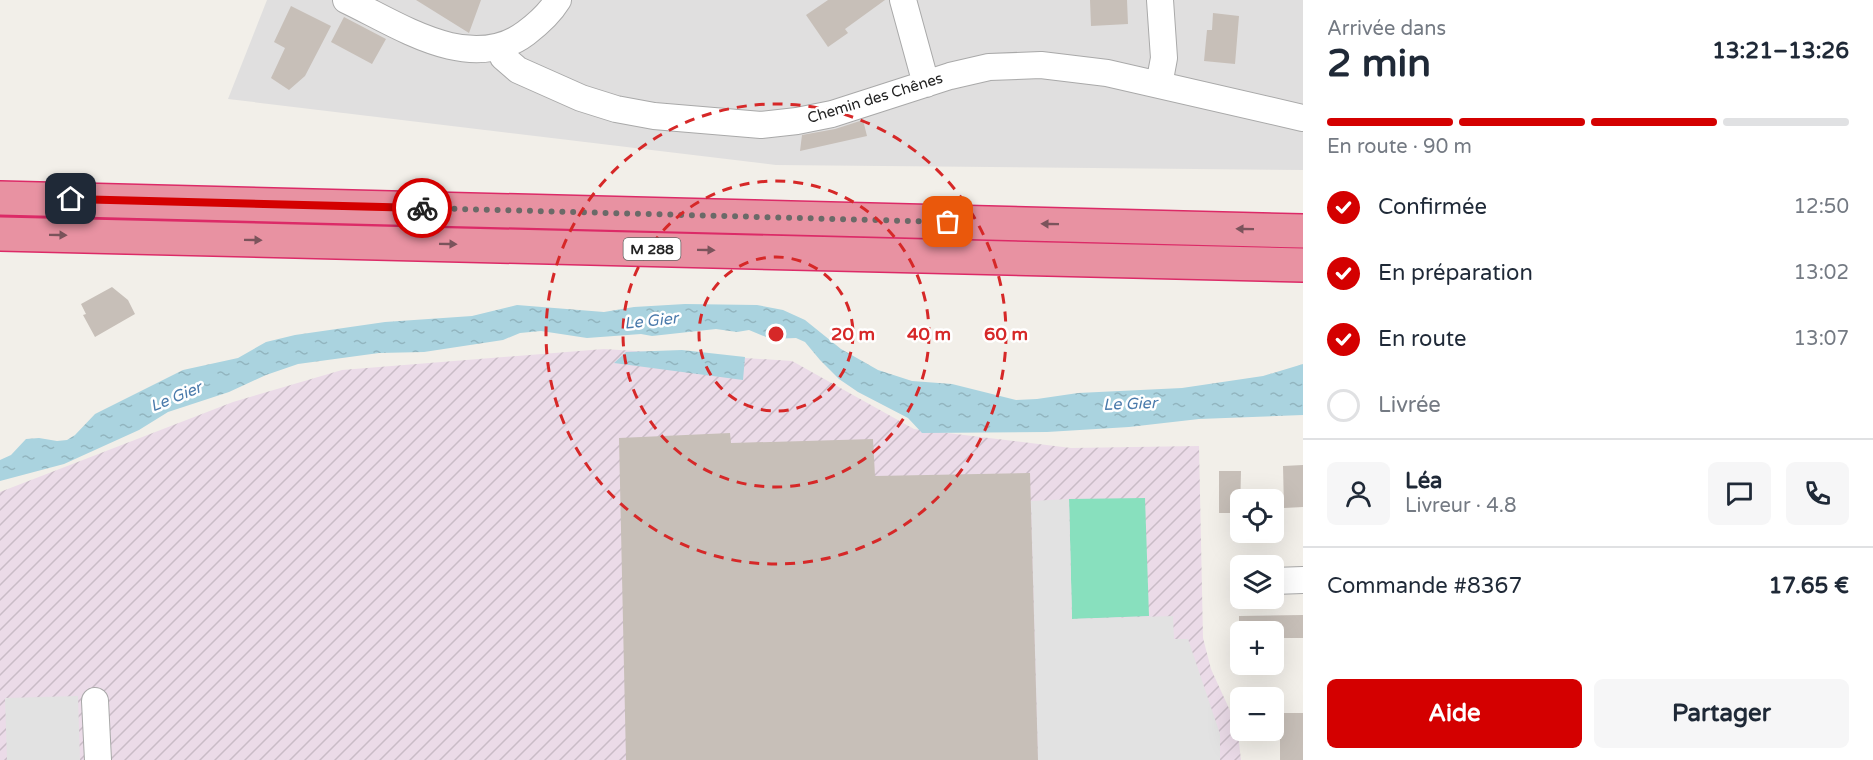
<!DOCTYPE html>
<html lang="fr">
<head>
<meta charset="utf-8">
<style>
	body { margin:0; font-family:"Varela Round",sans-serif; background:#f6f6f7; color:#1f2937; height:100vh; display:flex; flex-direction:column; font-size:22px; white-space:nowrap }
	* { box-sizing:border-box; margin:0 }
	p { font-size:20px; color:#747a83 }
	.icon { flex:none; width:33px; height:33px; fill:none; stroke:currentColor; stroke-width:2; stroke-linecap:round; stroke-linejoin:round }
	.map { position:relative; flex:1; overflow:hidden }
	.sheet { display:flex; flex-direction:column; background:#fff; width:570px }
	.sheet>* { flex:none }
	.controls { position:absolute; left:1230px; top:489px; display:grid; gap:12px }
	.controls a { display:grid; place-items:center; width:54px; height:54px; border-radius:9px; background:#fff; box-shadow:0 6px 24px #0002; font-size:30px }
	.pin { position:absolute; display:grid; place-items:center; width:51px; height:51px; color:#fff; margin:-26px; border-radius:12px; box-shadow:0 3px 9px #0006 }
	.courier { position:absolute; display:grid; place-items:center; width:60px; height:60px; margin:-30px; border:4px solid #d40000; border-radius:50%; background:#fff; color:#222; box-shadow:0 2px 8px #0007 }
	.headline em { font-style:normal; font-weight:700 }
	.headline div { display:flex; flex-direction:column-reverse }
	.headline { display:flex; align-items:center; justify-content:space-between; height:102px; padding:0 24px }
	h1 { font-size:39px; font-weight:700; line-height:45px }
	.bar { display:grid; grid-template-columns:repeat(4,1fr); gap:9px 6px; align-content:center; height:72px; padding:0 24px }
	.bar i { height:8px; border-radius:4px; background:#e0e1e3 }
	.bar .selected { background:#d40000 }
	.bar p { grid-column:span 4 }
	.line { display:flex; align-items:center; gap:15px; padding:0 24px; border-top:2px solid #e0e1e3 }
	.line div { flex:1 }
	.round { display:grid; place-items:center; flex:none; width:63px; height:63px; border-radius:9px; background:#f6f6f7 }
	ol { padding:0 24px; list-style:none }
	li { display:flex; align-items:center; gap:18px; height:66px }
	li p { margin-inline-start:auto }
	li .icon { padding:6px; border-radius:50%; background:#d40000; color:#fff; stroke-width:4 }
	li:last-child { color:#747a83 }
	li i { width:33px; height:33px; border:3px solid #e0e1e3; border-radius:50% }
	.button { display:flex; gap:12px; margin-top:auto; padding:12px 24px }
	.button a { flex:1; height:69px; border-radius:9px; background:#d40000; color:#fff; font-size:24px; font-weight:700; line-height:69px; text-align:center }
	.button a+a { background:#f6f6f7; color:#1f2937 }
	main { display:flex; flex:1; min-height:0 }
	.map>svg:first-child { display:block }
	.residential { fill:#e0dfdf }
	.industrial { fill:url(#industrial-furrows) }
	.pitch { fill:#88e0be }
	.parking { fill:#e2e2e2 }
	.water { fill:url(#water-ripples) }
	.building { fill:#c7bfb8 }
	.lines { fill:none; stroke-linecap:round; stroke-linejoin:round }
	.street-casing { stroke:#a9a9a9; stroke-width:28 }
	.highway-casing { stroke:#dc2a67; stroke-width:36 }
	.street { stroke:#fff; stroke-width:26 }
	.highway { stroke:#e892a2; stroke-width:33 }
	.oneway { fill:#7b545c }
	.done { stroke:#6b6a68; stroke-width:6; stroke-dasharray:0 10.8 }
	.route { stroke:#d40000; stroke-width:8 }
	.ring { fill:none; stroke:#d62828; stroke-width:3; stroke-dasharray:10 8 }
	.labels { text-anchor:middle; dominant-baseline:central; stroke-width:5; stroke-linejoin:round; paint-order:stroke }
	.shield { fill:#fff; stroke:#646464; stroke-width:1.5 }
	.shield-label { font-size:14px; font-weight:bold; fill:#222 }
	.street-label { font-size:15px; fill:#222; stroke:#fff }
	.water-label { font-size:16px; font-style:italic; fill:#4a7aab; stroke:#fff }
	.centre { fill:#d62828; stroke:#fff; stroke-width:3 }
	.ring-label { font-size:18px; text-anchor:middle; font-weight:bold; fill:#d62828; stroke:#fff; stroke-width:5; stroke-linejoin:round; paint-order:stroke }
</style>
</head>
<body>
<main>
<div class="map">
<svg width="1303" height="760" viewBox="0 0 1303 760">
	<defs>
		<pattern id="industrial-furrows" width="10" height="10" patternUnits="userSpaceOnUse" patternTransform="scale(1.5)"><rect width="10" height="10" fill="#ebdbe8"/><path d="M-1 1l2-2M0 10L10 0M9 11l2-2" fill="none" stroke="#c9bcc7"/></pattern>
		<pattern id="water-ripples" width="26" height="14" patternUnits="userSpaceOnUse" patternTransform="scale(1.5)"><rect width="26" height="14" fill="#aad3df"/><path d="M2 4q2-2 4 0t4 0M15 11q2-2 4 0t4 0" fill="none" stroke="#92b5bf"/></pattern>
	</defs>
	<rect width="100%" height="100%" fill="#f2efe9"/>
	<path class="residential" d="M 267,0 L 1303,0 L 1303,170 L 776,165 L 228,99 Z"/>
	<path class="industrial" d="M 604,349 L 792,361 L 914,429 L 1071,448 L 1199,446 L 1203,638 L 1211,669 L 1237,726 L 1241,760 L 0,760 L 0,492 L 233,402 L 342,370 Z"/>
	<path class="pitch" d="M 1145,498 L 1149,616 L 1072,619 L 1069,499 Z"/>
	<path class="parking" d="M 1069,499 L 1072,619 L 1173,616 L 1174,639 L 1188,639 L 1220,734 L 1220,760 L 1038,760 L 1031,501 Z
		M 78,696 L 80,760 L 7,760 L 5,698 Z"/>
	<path class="water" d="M 685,304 L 757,305 L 783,310 L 805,320 L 841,349 L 878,370 L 912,381 L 952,384 L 1016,400 L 1037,399 L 1078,393 L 1182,388 L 1263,376 L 1303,364 L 1303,415 L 1199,419 L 1129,427 L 1047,432 L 922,433 L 908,418 L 858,392 L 839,379 L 820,360 L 805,342 L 796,338 L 771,339 L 749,330 L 737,332 L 716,329 L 652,336 L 641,334 L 587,338 L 541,331 L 520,333 L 503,340 L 424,352 L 379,353 L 298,364 L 266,375 L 229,392 L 168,412 L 139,430 L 64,464 L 0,481 L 0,460 L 11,455 L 26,439 L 39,438 L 57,441 L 67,440 L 75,435 L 95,414 L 183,370 L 238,358 L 266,342 L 295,335 L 385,322 L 472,316 L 517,305 L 604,312 L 634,307 Z
		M 682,350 L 745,357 L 743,380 L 614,363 L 626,352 Z"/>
	<path class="building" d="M 416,0 L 481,0 L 469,33 Z
		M 828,0 L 885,0 L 845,29 L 848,33 L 828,47 L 806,15 Z
		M 1090,0 L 1127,0 L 1128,24 L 1091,26 Z
		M 291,6 L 331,26 L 305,76 L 289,90 L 271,78 L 285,48 L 274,42 Z
		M 1213,13 L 1239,16 L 1235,64 L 1204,61 L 1207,30 L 1212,30 Z
		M 344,17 L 386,39 L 372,64 L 331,42 Z
		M 863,120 L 867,136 L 800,151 L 802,135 L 835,129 Z
		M 112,287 L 128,300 L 135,314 L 95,337 L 83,315 L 86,314 L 81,304 Z
		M 730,433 L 731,443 L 873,439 L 875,476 L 1030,473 L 1038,760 L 626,760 L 619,438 Z
		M 1303,465 L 1303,507 L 1284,508 L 1283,466 Z
		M 1219,471 L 1241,471 L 1240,513 L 1219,513 Z
		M 1303,615 L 1303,638 L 1274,638 L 1274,632 L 1240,632 L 1239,638 L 1239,616 Z
		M 1274,713 L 1303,713 L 1303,760 L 1280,760 L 1280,736 L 1274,737 Z"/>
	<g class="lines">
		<defs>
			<path id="street" d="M 346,0 C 399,25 470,75 526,33 C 538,24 550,13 558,0
				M 903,0 L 926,84
				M 500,48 L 503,57 L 518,70 L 581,98 L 616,109 L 654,116 L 761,125 L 797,121 L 832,114 L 950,76 L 989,67 L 1041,65 L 1107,73 L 1303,118
				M 1159,85 L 1164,58 L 1160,0
				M 1274,581 L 1303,580
				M 95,701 L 98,760"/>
			<path id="highway" d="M 0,198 L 1303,231
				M 0,234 L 1303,265"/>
		</defs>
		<use href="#street" class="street-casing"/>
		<use href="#highway" class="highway-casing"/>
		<use href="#street" class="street"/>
		<use href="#highway" class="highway"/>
	</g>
	<defs><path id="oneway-solid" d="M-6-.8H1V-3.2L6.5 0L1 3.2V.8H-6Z" transform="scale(1.5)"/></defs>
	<g class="oneway">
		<use href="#oneway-solid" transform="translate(1050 224) rotate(-179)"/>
		<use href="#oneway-solid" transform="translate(1245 229) rotate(-179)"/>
		<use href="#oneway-solid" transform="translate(58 235) rotate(1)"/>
		<use href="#oneway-solid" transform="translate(253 240) rotate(1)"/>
		<use href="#oneway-solid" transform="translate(448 244) rotate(1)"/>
		<use href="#oneway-solid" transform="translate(706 250) rotate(1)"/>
	</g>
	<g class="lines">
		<path class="done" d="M 422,208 L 948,222"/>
		<path class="route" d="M 71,199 L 422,208"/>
	</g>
	<g class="ring">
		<circle cx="776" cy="334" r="77"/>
		<circle cx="776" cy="334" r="153"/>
		<circle cx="776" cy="334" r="230"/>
	</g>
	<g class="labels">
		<rect class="shield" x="623.5" y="238" width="57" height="22" rx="4.5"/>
		<g class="shield-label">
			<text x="652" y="249">M 288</text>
		</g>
		<g class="street-label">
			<text transform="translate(875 98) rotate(-17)">Chemin des Chênes</text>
		</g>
		<g class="water-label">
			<text transform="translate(651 321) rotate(-6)">Le Gier</text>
			<text transform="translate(176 397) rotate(-22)">Le Gier</text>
			<text transform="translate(1130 404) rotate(-2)">Le Gier</text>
		</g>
	</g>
	<circle cx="776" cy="334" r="9" class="centre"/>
	<g class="ring-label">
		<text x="853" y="340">20 m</text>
		<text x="929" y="340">40 m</text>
		<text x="1006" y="340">60 m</text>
	</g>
</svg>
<div class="controls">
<a><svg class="icon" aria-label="locate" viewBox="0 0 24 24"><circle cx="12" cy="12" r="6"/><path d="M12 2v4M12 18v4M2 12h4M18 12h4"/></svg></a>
<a><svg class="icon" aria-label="layers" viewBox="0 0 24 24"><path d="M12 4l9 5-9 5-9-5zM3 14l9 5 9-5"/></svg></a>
<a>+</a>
<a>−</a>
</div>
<div class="pin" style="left:948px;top:222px;background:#ea580c"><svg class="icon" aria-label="bag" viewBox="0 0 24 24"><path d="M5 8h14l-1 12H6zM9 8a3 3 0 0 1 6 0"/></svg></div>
<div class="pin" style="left:71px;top:199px;background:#1f2937"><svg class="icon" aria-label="home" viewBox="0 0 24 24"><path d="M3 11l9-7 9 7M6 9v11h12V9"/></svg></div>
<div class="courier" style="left:422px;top:208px"><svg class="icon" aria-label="bike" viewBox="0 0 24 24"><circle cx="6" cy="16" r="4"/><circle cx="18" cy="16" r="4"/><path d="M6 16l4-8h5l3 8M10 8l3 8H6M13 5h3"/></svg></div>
</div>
<section class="sheet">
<div class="headline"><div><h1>2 min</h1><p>Arrivée dans</p></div><em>13:21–13:26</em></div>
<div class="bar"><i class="selected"></i><i class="selected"></i><i class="selected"></i><i></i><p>En route · 90 m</p></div>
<ol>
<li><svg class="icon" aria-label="check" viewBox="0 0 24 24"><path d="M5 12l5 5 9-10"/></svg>Confirmée<p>12:50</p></li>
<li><svg class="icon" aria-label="check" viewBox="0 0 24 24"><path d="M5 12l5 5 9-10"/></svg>En préparation<p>13:02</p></li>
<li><svg class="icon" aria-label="check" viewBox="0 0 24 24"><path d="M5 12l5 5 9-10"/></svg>En route<p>13:07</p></li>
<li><i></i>Livrée</li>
</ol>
<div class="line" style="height:108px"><a class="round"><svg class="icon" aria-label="person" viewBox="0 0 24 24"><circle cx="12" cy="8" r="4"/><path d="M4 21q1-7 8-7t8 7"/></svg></a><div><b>Léa</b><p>Livreur · 4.8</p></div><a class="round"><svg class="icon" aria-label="chat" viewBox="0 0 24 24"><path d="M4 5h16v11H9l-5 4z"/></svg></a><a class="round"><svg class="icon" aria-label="phone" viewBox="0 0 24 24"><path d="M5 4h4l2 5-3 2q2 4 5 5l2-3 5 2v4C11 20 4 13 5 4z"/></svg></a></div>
<div class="line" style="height:78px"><div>Commande #8367</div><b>17.65 €</b></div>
<div class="button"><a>Aide</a><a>Partager</a></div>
</section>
</main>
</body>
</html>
